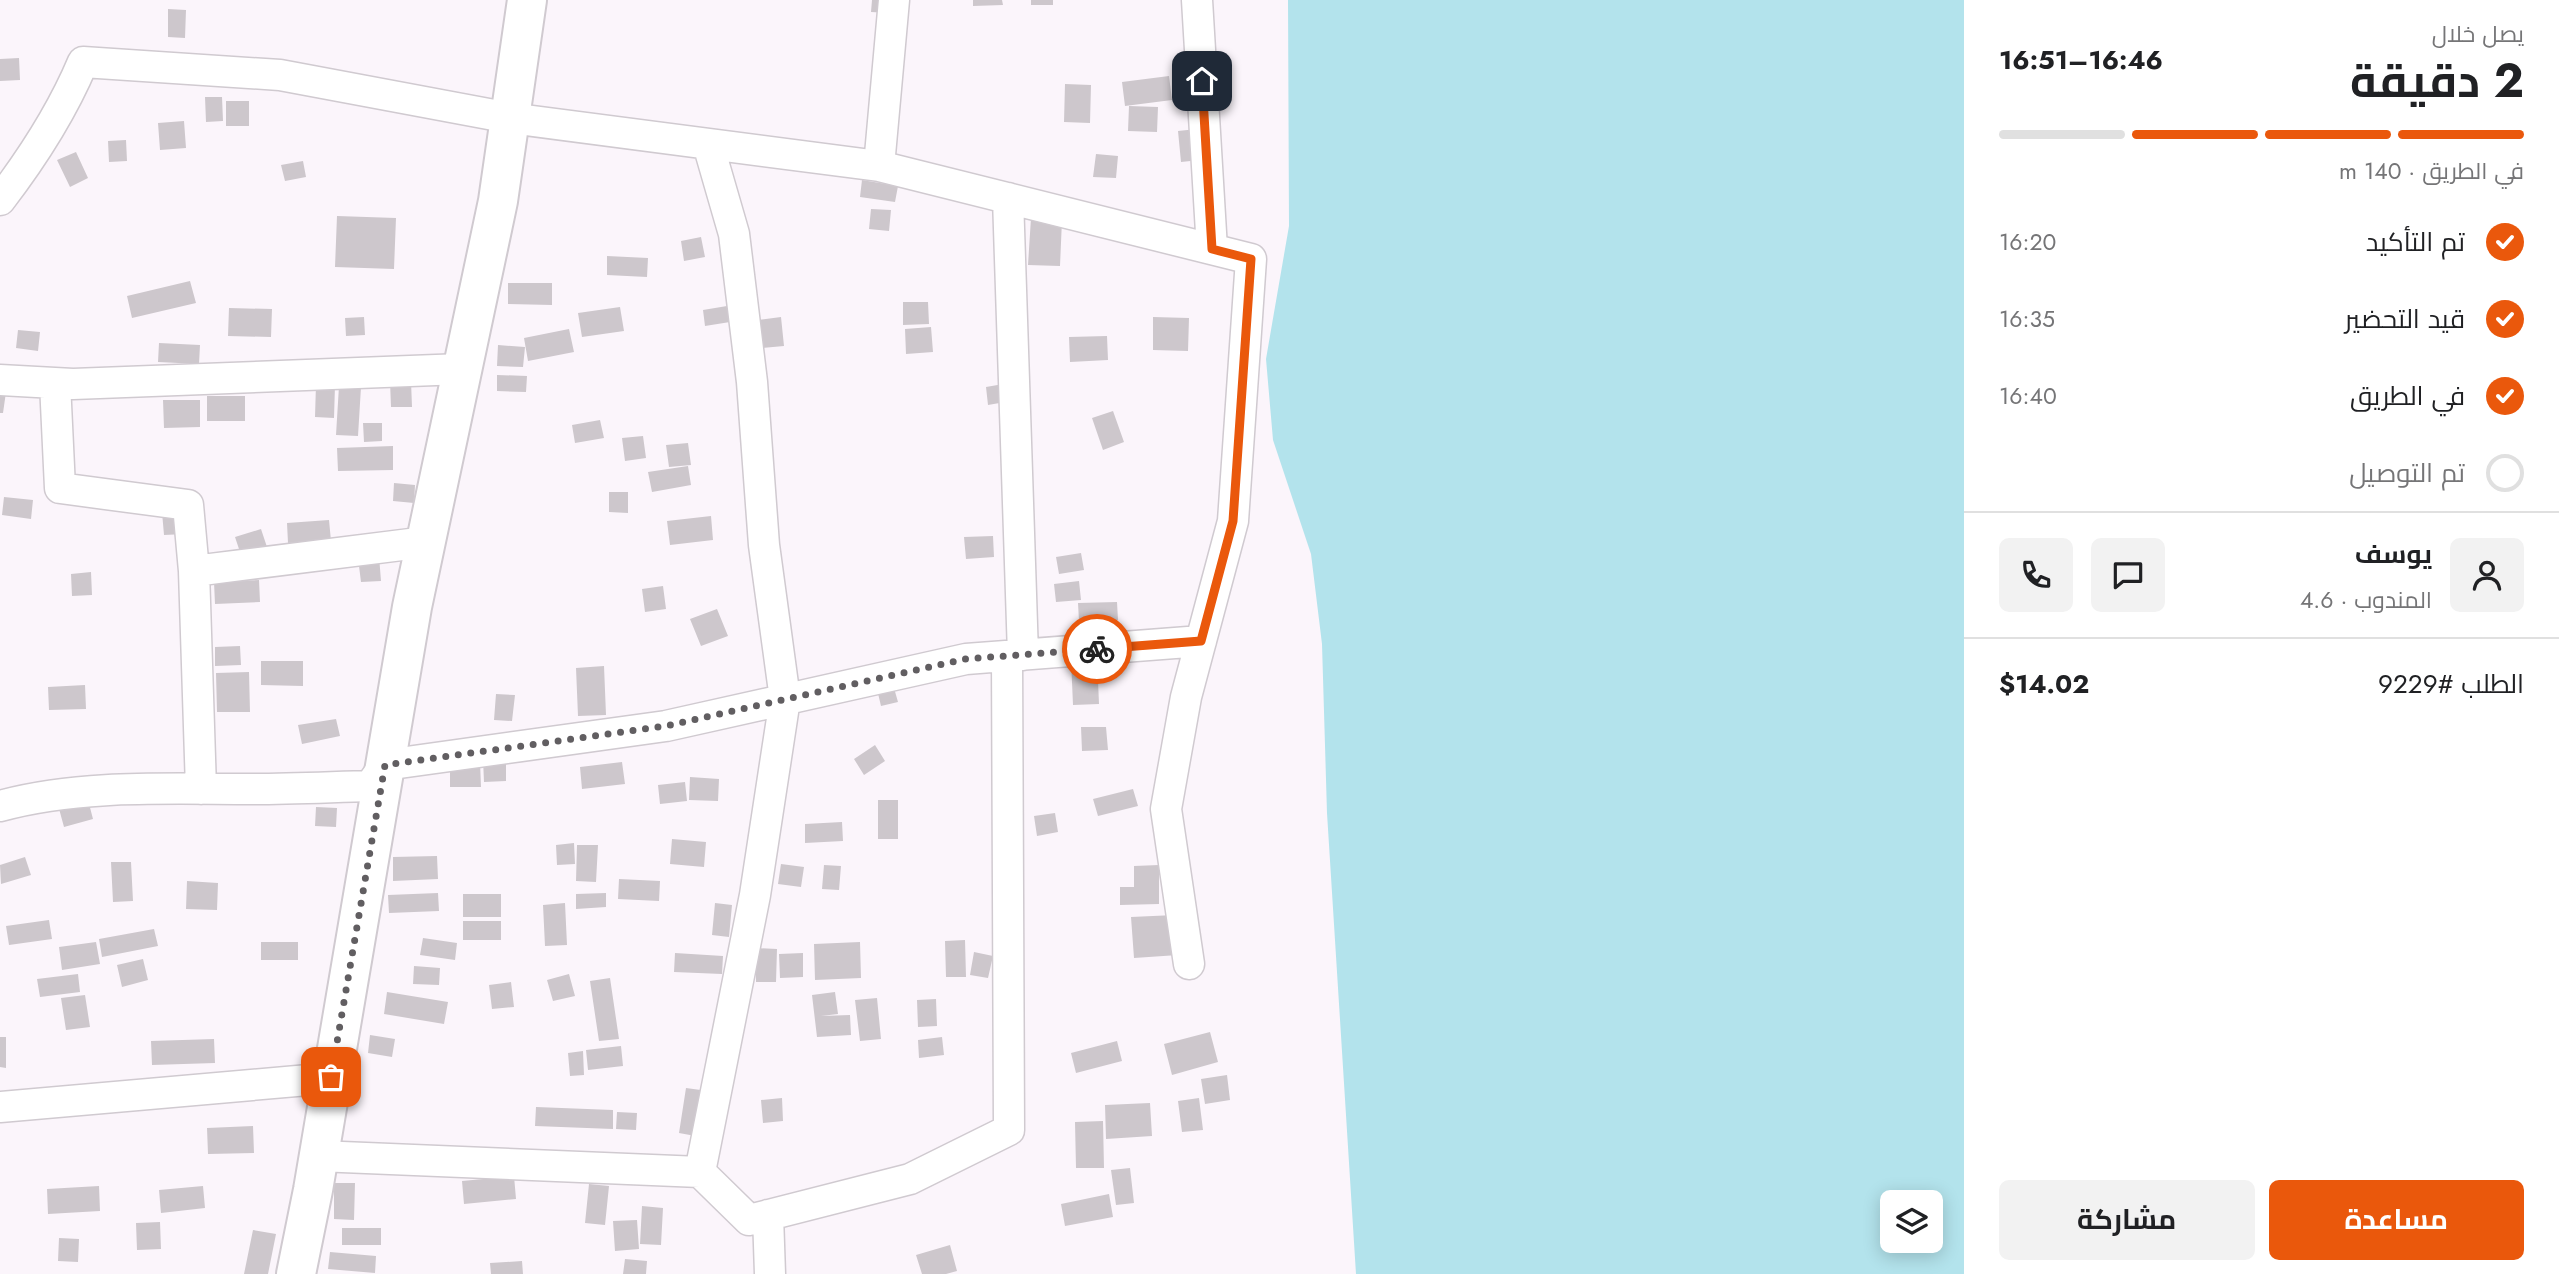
<!DOCTYPE html>
<html lang="ar">
<head>
<meta charset="utf-8">
<style>
	body { margin:0; font-family:Jost,Cairo,sans-serif; background:#f2f2f2; color:#202124; direction:rtl; height:100vh; display:flex; flex-direction:column; font-size:26px; white-space:nowrap }
	* { box-sizing:border-box; margin:0 }
	p { font-size:23px; color:#757577 }
	.icon { flex:none; width:38px; height:38px; fill:none; stroke:currentColor; stroke-width:2; stroke-linecap:round; stroke-linejoin:round }
	.map { position:relative; flex:1; overflow:hidden; direction:ltr }
	.panel { display:flex; flex-direction:column; background:#fff; width:595px }
	.panel>* { flex:none }
	.tools { position:absolute; left:1880px; top:1190px; display:grid; gap:14px }
	.tools a { display:grid; place-items:center; width:63px; height:63px; border-radius:10px; background:#fff; box-shadow:0 4px 18px #0003; font-size:35px }
	.pin { position:absolute; display:grid; place-items:center; width:60px; height:60px; color:#fff; margin:-30px; border-radius:14px; box-shadow:0 4px 10px #0006 }
	.courier { position:absolute; display:grid; place-items:center; width:70px; height:70px; margin:-35px; border:5px solid #ea580c; border-radius:50%; background:#fff; color:#222; box-shadow:0 2px 9px #0007 }
	.headline em { font-style:normal; font-weight:700 }
	.headline div { display:flex; flex-direction:column-reverse }
	.headline { display:flex; align-items:center; justify-content:space-between; height:119px; padding:0 35px }
	h1 { font-size:46px; font-weight:700; line-height:52px }
	.bar { display:grid; grid-template-columns:repeat(4,1fr); gap:10px 7px; align-content:center; height:84px; padding:0 35px }
	.bar i { height:9px; border-radius:5px; background:#e0e0e0 }
	.bar .current { background:#ea580c }
	.bar p { grid-column:span 4 }
	.line { display:flex; align-items:center; gap:18px; padding:0 35px; border-top:2px solid #e0e0e0 }
	.line div { flex:1 }
	.round { display:grid; place-items:center; flex:none; width:74px; height:74px; border-radius:10px; background:#f2f2f2 }
	ol { padding:0 35px; list-style:none }
	li { display:flex; align-items:center; gap:21px; height:77px }
	li p { margin-inline-start:auto }
	li .icon { padding:7px; border-radius:50%; background:#ea580c; color:#fff; stroke-width:4 }
	li:last-child { color:#757577 }
	li i { width:38px; height:38px; border:4px solid #e0e0e0; border-radius:50% }
	.cta { display:flex; gap:14px; margin-top:auto; padding:14px 35px }
	.cta a { flex:1; height:80px; border-radius:10px; background:#ea580c; color:#fff; font-size:28px; font-weight:700; line-height:80px; text-align:center }
	.cta a+a { background:#f2f2f2; color:#202124 }
	main { display:flex; flex:1; min-height:0 }
	.map>svg:first-child { display:block }
	.water { fill:#b3e3ec; fill-rule:evenodd }
	.building { fill:#cdc7cc }
	.lines { fill:none; stroke-linecap:round; stroke-linejoin:round }
	.street-casing { stroke:#d0cad0; stroke-width:33 }
	.secondary-casing { stroke:#d0cad0; stroke-width:42 }
	.street { stroke:#fff; stroke-width:30 }
	.secondary { stroke:#fff; stroke-width:38 }
	.done { stroke:#615e61; stroke-width:7; stroke-dasharray:0 12.6 }
	.route { stroke:#ea580c; stroke-width:9 }
</style>
</head>
<body>
<main>
<section class="panel">
<div class="headline"><div><h1>2 دقيقة</h1><p>يصل خلال</p></div><em>16:46–16:51</em></div>
<div class="bar"><i class="current"></i><i class="current"></i><i class="current"></i><i></i><p>في الطريق · 140 m</p></div>
<ol>
<li><svg class="icon" aria-label="check" viewBox="0 0 24 24"><path d="M5 12l5 5 9-10"/></svg>تم التأكيد<p>16:20</p></li>
<li><svg class="icon" aria-label="check" viewBox="0 0 24 24"><path d="M5 12l5 5 9-10"/></svg>قيد التحضير<p>16:35</p></li>
<li><svg class="icon" aria-label="check" viewBox="0 0 24 24"><path d="M5 12l5 5 9-10"/></svg>في الطريق<p>16:40</p></li>
<li><i></i>تم التوصيل</li>
</ol>
<div class="line" style="height:126px"><a class="round"><svg class="icon" aria-label="person" viewBox="0 0 24 24"><circle cx="12" cy="8" r="4"/><path d="M4 21q1-7 8-7t8 7"/></svg></a><div><b>يوسف</b><p>المندوب · 4.6</p></div><a class="round"><svg class="icon" aria-label="chat" viewBox="0 0 24 24"><path d="M4 5h16v11H9l-5 4z"/></svg></a><a class="round"><svg class="icon" aria-label="phone" viewBox="0 0 24 24"><path d="M5 4h4l2 5-3 2q2 4 5 5l2-3 5 2v4C11 20 4 13 5 4z"/></svg></a></div>
<div class="line" style="height:91px"><div>الطلب #9229</div><b>$14.02</b></div>
<div class="cta"><a>مساعدة</a><a>مشاركة</a></div>
</section>
<div class="map">
<svg width="1964" height="1274" viewBox="0 0 1964 1274">
	<rect width="100%" height="100%" fill="#fbf5fb"/>
	<path class="water" d="M 1288,0 L 1964,0 L 1964,1274 L 1356,1274 L 1327,813 L 1322,644 L 1311,554 L 1273,440 L 1266,359 L 1289,226 ZM 1892,1202 L 1930,1202 L 1930,1241 L 1892,1241 Z"/>
	<path class="building" d="M 872,0 L 891,0 L 890,13 L 871,12 Z
		M 973,0 L 1002,0 L 1003,5 L 973,6 Z
		M 1031,0 L 1053,0 L 1053,5 L 1031,5 Z
		M 168,9 L 186,10 L 185,38 L 168,37 Z
		M 19,58 L 20,80 L 0,81 L 0,59 Z
		M 1169,76 L 1172,100 L 1125,106 L 1122,82 Z
		M 1065,84 L 1091,85 L 1090,123 L 1064,122 Z
		M 205,97 L 222,97 L 223,121 L 206,122 Z
		M 226,101 L 249,101 L 249,126 L 226,126 Z
		M 1129,106 L 1158,107 L 1157,132 L 1128,131 Z
		M 184,121 L 186,148 L 160,150 L 158,123 Z
		M 1197,129 L 1200,160 L 1181,162 L 1178,131 Z
		M 126,140 L 127,161 L 109,162 L 108,141 Z
		M 76,152 L 88,178 L 70,187 L 57,160 Z
		M 1096,154 L 1118,156 L 1116,178 L 1093,177 Z
		M 303,161 L 306,177 L 285,181 L 281,165 Z
		M 862,180 L 898,186 L 895,202 L 860,197 Z
		M 871,209 L 891,210 L 889,231 L 869,229 Z
		M 337,216 L 396,218 L 394,269 L 335,267 Z
		M 1031,218 L 1062,220 L 1060,266 L 1028,265 Z
		M 701,237 L 705,257 L 684,261 L 681,241 Z
		M 607,256 L 648,258 L 647,277 L 607,275 Z
		M 190,281 L 196,303 L 132,318 L 127,296 Z
		M 508,283 L 552,283 L 552,305 L 508,304 Z
		M 903,302 L 928,302 L 929,324 L 903,325 Z
		M 727,306 L 730,322 L 705,326 L 703,310 Z
		M 620,307 L 624,331 L 582,337 L 578,313 Z
		M 229,308 L 272,309 L 271,337 L 228,336 Z
		M 364,317 L 365,335 L 346,336 L 345,318 Z
		M 781,317 L 784,346 L 761,348 L 757,320 Z
		M 1153,317 L 1189,318 L 1188,351 L 1153,350 Z
		M 931,327 L 933,352 L 906,354 L 905,329 Z
		M 569,329 L 574,352 L 528,361 L 524,338 Z
		M 18,330 L 40,332 L 38,351 L 16,348 Z
		M 1107,336 L 1108,360 L 1070,362 L 1069,337 Z
		M 159,343 L 200,345 L 199,364 L 158,362 Z
		M 498,345 L 525,347 L 523,367 L 497,366 Z
		M 497,375 L 527,376 L 526,392 L 497,391 Z
		M 390,381 L 411,381 L 412,407 L 391,407 Z
		M 1009,383 L 1011,401 L 988,405 L 986,387 Z
		M 316,384 L 335,385 L 334,418 L 315,417 Z
		M 339,386 L 361,387 L 358,436 L 336,435 Z
		M 0,391 L 6,392 L 3,413 L 0,413 Z
		M 207,396 L 245,396 L 245,421 L 207,421 Z
		M 163,400 L 200,400 L 200,427 L 164,428 Z
		M 1113,411 L 1124,442 L 1103,450 L 1092,418 Z
		M 600,420 L 604,438 L 575,443 L 572,425 Z
		M 363,423 L 382,423 L 382,441 L 364,442 Z
		M 643,436 L 646,458 L 625,461 L 622,438 Z
		M 688,443 L 691,465 L 669,467 L 666,445 Z
		M 393,446 L 393,470 L 338,471 L 337,448 Z
		M 688,466 L 691,485 L 652,492 L 648,472 Z
		M 394,483 L 415,485 L 414,503 L 393,501 Z
		M 609,492 L 628,492 L 628,513 L 609,512 Z
		M 4,497 L 33,500 L 31,519 L 2,515 Z
		M 183,511 L 185,534 L 164,535 L 162,512 Z
		M 711,516 L 713,540 L 670,545 L 667,521 Z
		M 329,520 L 331,541 L 288,543 L 287,523 Z
		M 261,529 L 267,547 L 241,555 L 235,537 Z
		M 993,536 L 994,557 L 966,559 L 964,537 Z
		M 1081,553 L 1084,570 L 1059,574 L 1056,557 Z
		M 379,556 L 381,581 L 361,582 L 358,558 Z
		M 91,572 L 92,595 L 72,596 L 71,574 Z
		M 259,580 L 260,602 L 215,604 L 214,582 Z
		M 1079,581 L 1081,600 L 1056,602 L 1054,584 Z
		M 663,586 L 666,609 L 645,612 L 642,589 Z
		M 1117,602 L 1118,620 L 1079,621 L 1078,603 Z
		M 717,609 L 728,636 L 701,646 L 690,619 Z
		M 240,646 L 241,665 L 215,666 L 215,647 Z
		M 1097,657 L 1099,704 L 1073,705 L 1071,659 Z
		M 261,661 L 303,661 L 303,686 L 261,685 Z
		M 604,666 L 606,715 L 578,716 L 576,668 Z
		M 249,672 L 250,712 L 217,712 L 216,673 Z
		M 892,681 L 898,702 L 881,706 L 876,685 Z
		M 85,685 L 86,709 L 49,710 L 48,687 Z
		M 496,694 L 515,695 L 512,721 L 494,720 Z
		M 336,719 L 340,736 L 302,744 L 298,725 Z
		M 1081,727 L 1106,727 L 1108,750 L 1082,751 Z
		M 875,745 L 885,761 L 864,775 L 854,759 Z
		M 483,759 L 506,759 L 506,781 L 484,782 Z
		M 450,761 L 480,761 L 481,787 L 450,787 Z
		M 622,762 L 625,784 L 582,789 L 580,767 Z
		M 690,777 L 719,779 L 718,801 L 689,800 Z
		M 685,782 L 687,801 L 660,804 L 658,785 Z
		M 1133,789 L 1138,806 L 1098,816 L 1093,799 Z
		M 87,796 L 93,819 L 64,827 L 58,805 Z
		M 878,800 L 898,800 L 898,839 L 878,839 Z
		M 316,807 L 337,808 L 336,827 L 315,826 Z
		M 1055,813 L 1058,832 L 1037,836 L 1034,816 Z
		M 842,822 L 843,841 L 805,843 L 805,824 Z
		M 672,839 L 706,842 L 704,867 L 670,864 Z
		M 574,843 L 575,864 L 557,865 L 556,845 Z
		M 577,845 L 598,845 L 596,882 L 576,881 Z
		M 437,856 L 438,879 L 393,881 L 393,857 Z
		M 25,857 L 31,875 L 1,884 L 0,865 Z
		M 111,862 L 131,862 L 133,901 L 113,902 Z
		M 781,864 L 804,867 L 801,887 L 778,884 Z
		M 824,865 L 841,866 L 839,890 L 822,889 Z
		M 1159,865 L 1159,904 L 1120,905 L 1120,887 L 1134,887 L 1134,866 Z
		M 619,879 L 660,881 L 659,901 L 618,899 Z
		M 187,881 L 218,883 L 217,910 L 186,909 Z
		M 438,893 L 439,911 L 389,913 L 388,895 Z
		M 606,893 L 606,907 L 576,909 L 576,894 Z
		M 463,894 L 501,894 L 501,917 L 463,917 Z
		M 565,903 L 567,945 L 545,946 L 543,905 Z
		M 715,903 L 732,905 L 729,937 L 712,935 Z
		M 1175,915 L 1178,955 L 1134,958 L 1131,917 Z
		M 49,920 L 52,939 L 9,945 L 6,926 Z
		M 463,921 L 501,921 L 501,940 L 463,940 Z
		M 154,929 L 158,946 L 102,957 L 99,939 Z
		M 423,938 L 457,943 L 455,960 L 420,955 Z
		M 965,940 L 966,977 L 946,977 L 945,941 Z
		M 96,942 L 100,964 L 62,970 L 59,947 Z
		M 261,942 L 298,942 L 298,960 L 261,960 Z
		M 860,942 L 861,978 L 815,980 L 814,944 Z
		M 756,948 L 777,949 L 776,982 L 756,982 Z
		M 974,952 L 993,956 L 988,978 L 970,975 Z
		M 675,953 L 723,956 L 722,974 L 674,972 Z
		M 803,953 L 803,977 L 780,978 L 779,954 Z
		M 143,959 L 148,980 L 122,987 L 117,965 Z
		M 414,966 L 440,968 L 439,985 L 413,984 Z
		M 78,974 L 80,992 L 40,997 L 37,979 Z
		M 569,974 L 575,996 L 553,1001 L 547,980 Z
		M 610,978 L 619,1039 L 599,1041 L 590,981 Z
		M 511,982 L 514,1007 L 492,1009 L 489,985 Z
		M 387,992 L 448,1002 L 444,1024 L 384,1014 Z
		M 835,992 L 838,1014 L 821,1016 L 850,1015 L 851,1035 L 817,1037 L 812,995 Z
		M 85,995 L 90,1027 L 66,1030 L 61,998 Z
		M 877,998 L 881,1039 L 860,1041 L 855,1000 Z
		M 936,999 L 937,1026 L 918,1027 L 917,1000 Z
		M 1210,1032 L 1218,1062 L 1172,1075 L 1164,1044 Z
		M 370,1035 L 395,1039 L 392,1057 L 368,1053 Z
		M 0,1037 L 6,1037 L 6,1068 L 0,1067 Z
		M 942,1037 L 944,1055 L 919,1058 L 918,1040 Z
		M 214,1039 L 215,1063 L 152,1065 L 151,1041 Z
		M 1117,1041 L 1122,1061 L 1076,1073 L 1071,1053 Z
		M 621,1046 L 623,1066 L 588,1070 L 586,1050 Z
		M 583,1051 L 584,1075 L 570,1076 L 568,1053 Z
		M 1227,1075 L 1230,1100 L 1205,1104 L 1201,1079 Z
		M 686,1088 L 708,1091 L 701,1137 L 679,1133 Z
		M 782,1098 L 783,1121 L 763,1123 L 761,1100 Z
		M 1199,1098 L 1203,1130 L 1182,1132 L 1178,1101 Z
		M 1150,1103 L 1152,1136 L 1106,1139 L 1105,1105 Z
		M 536,1107 L 613,1110 L 613,1129 L 535,1126 Z
		M 617,1112 L 637,1113 L 636,1130 L 616,1129 Z
		M 1103,1121 L 1104,1168 L 1076,1168 L 1075,1122 Z
		M 253,1126 L 254,1153 L 208,1154 L 207,1128 Z
		M 1130,1168 L 1134,1203 L 1116,1205 L 1111,1170 Z
		M 514,1176 L 516,1199 L 464,1204 L 462,1181 Z
		M 334,1183 L 355,1183 L 354,1220 L 334,1219 Z
		M 589,1184 L 609,1186 L 605,1225 L 585,1223 Z
		M 99,1186 L 100,1211 L 48,1214 L 47,1189 Z
		M 203,1186 L 205,1208 L 161,1213 L 159,1190 Z
		M 1109,1194 L 1113,1217 L 1065,1226 L 1061,1204 Z
		M 642,1206 L 663,1208 L 661,1245 L 640,1244 Z
		M 637,1220 L 639,1249 L 615,1251 L 613,1221 Z
		M 160,1222 L 161,1249 L 137,1250 L 136,1223 Z
		M 342,1228 L 381,1228 L 381,1245 L 342,1245 Z
		M 253,1230 L 276,1234 L 268,1274 L 244,1274 Z
		M 59,1238 L 79,1239 L 78,1262 L 58,1261 Z
		M 950,1245 L 957,1271 L 946,1274 L 922,1274 L 916,1255 Z
		M 330,1252 L 376,1256 L 375,1273 L 328,1269 Z
		M 625,1259 L 647,1261 L 646,1274 L 623,1274 Z
		M 522,1261 L 523,1274 L 491,1274 L 490,1263 Z"/>
	<g class="lines">
		<defs>
			<path id="street" d="M 1197,0 L 1212,249
				M 879,166 L 894,0
				M 1008,198 L 1023,655
				M 0,200 C 33,157 62,112 83,62 L 280,75 L 510,118 L 879,166 L 1251,259 L 1233,521 L 1186,697 L 1166,809 L 1189,964
				M 0,380 L 73,384 L 462,369
				M 55,383 L 60,488 L 188,505 L 194,571
				M 201,789 L 194,571 L 426,542
				M 0,806 C 80,784 170,789 252,789 C 291,789 331,787 370,786 L 385,765 L 666,726 L 966,659 L 1201,641
				M 0,1107 L 331,1078
				M 318,1156 L 700,1172 L 749,1220 L 910,1179 L 1009,1130 L 1007,656
				M 700,1172 L 755,895 L 785,699 L 764,545 L 752,382 L 734,234 L 708,144
				M 768,1215 L 770,1274"/>
			<path id="secondary" d="M 296,1274 L 313,1190 L 412,607 L 498,201 L 527,0"/>
		</defs>
		<use href="#street" class="street-casing"/>
		<use href="#secondary" class="secondary-casing"/>
		<use href="#street" class="street"/>
		<use href="#secondary" class="secondary"/>
	</g>
	<g class="lines">
		<path class="done" d="M 331,1077 L 385,765 L 666,726 L 966,659 L 1097,649"/>
		<path class="route" d="M 1097,649 L 1201,641 L 1233,521 L 1251,259 L 1212,249 L 1202,81"/>
	</g>
</svg>
<div class="tools">
<a><svg class="icon" aria-label="layers" viewBox="0 0 24 24"><path d="M12 4l9 5-9 5-9-5zM3 14l9 5 9-5"/></svg></a>
</div>
<div class="pin" style="left:331px;top:1077px;background:#ea580c"><svg class="icon" aria-label="bag" viewBox="0 0 24 24"><path d="M5 8h14l-1 12H6zM9 8a3 3 0 0 1 6 0"/></svg></div>
<div class="pin" style="left:1202px;top:81px;background:#1f2937"><svg class="icon" aria-label="home" viewBox="0 0 24 24"><path d="M3 11l9-7 9 7M6 9v11h12V9"/></svg></div>
<div class="courier" style="left:1097px;top:649px"><svg class="icon" aria-label="bike" viewBox="0 0 24 24"><circle cx="6" cy="16" r="4"/><circle cx="18" cy="16" r="4"/><path d="M6 16l4-8h5l3 8M10 8l3 8H6M13 5h3"/></svg></div>
</div>
</main>
</body>
</html>
